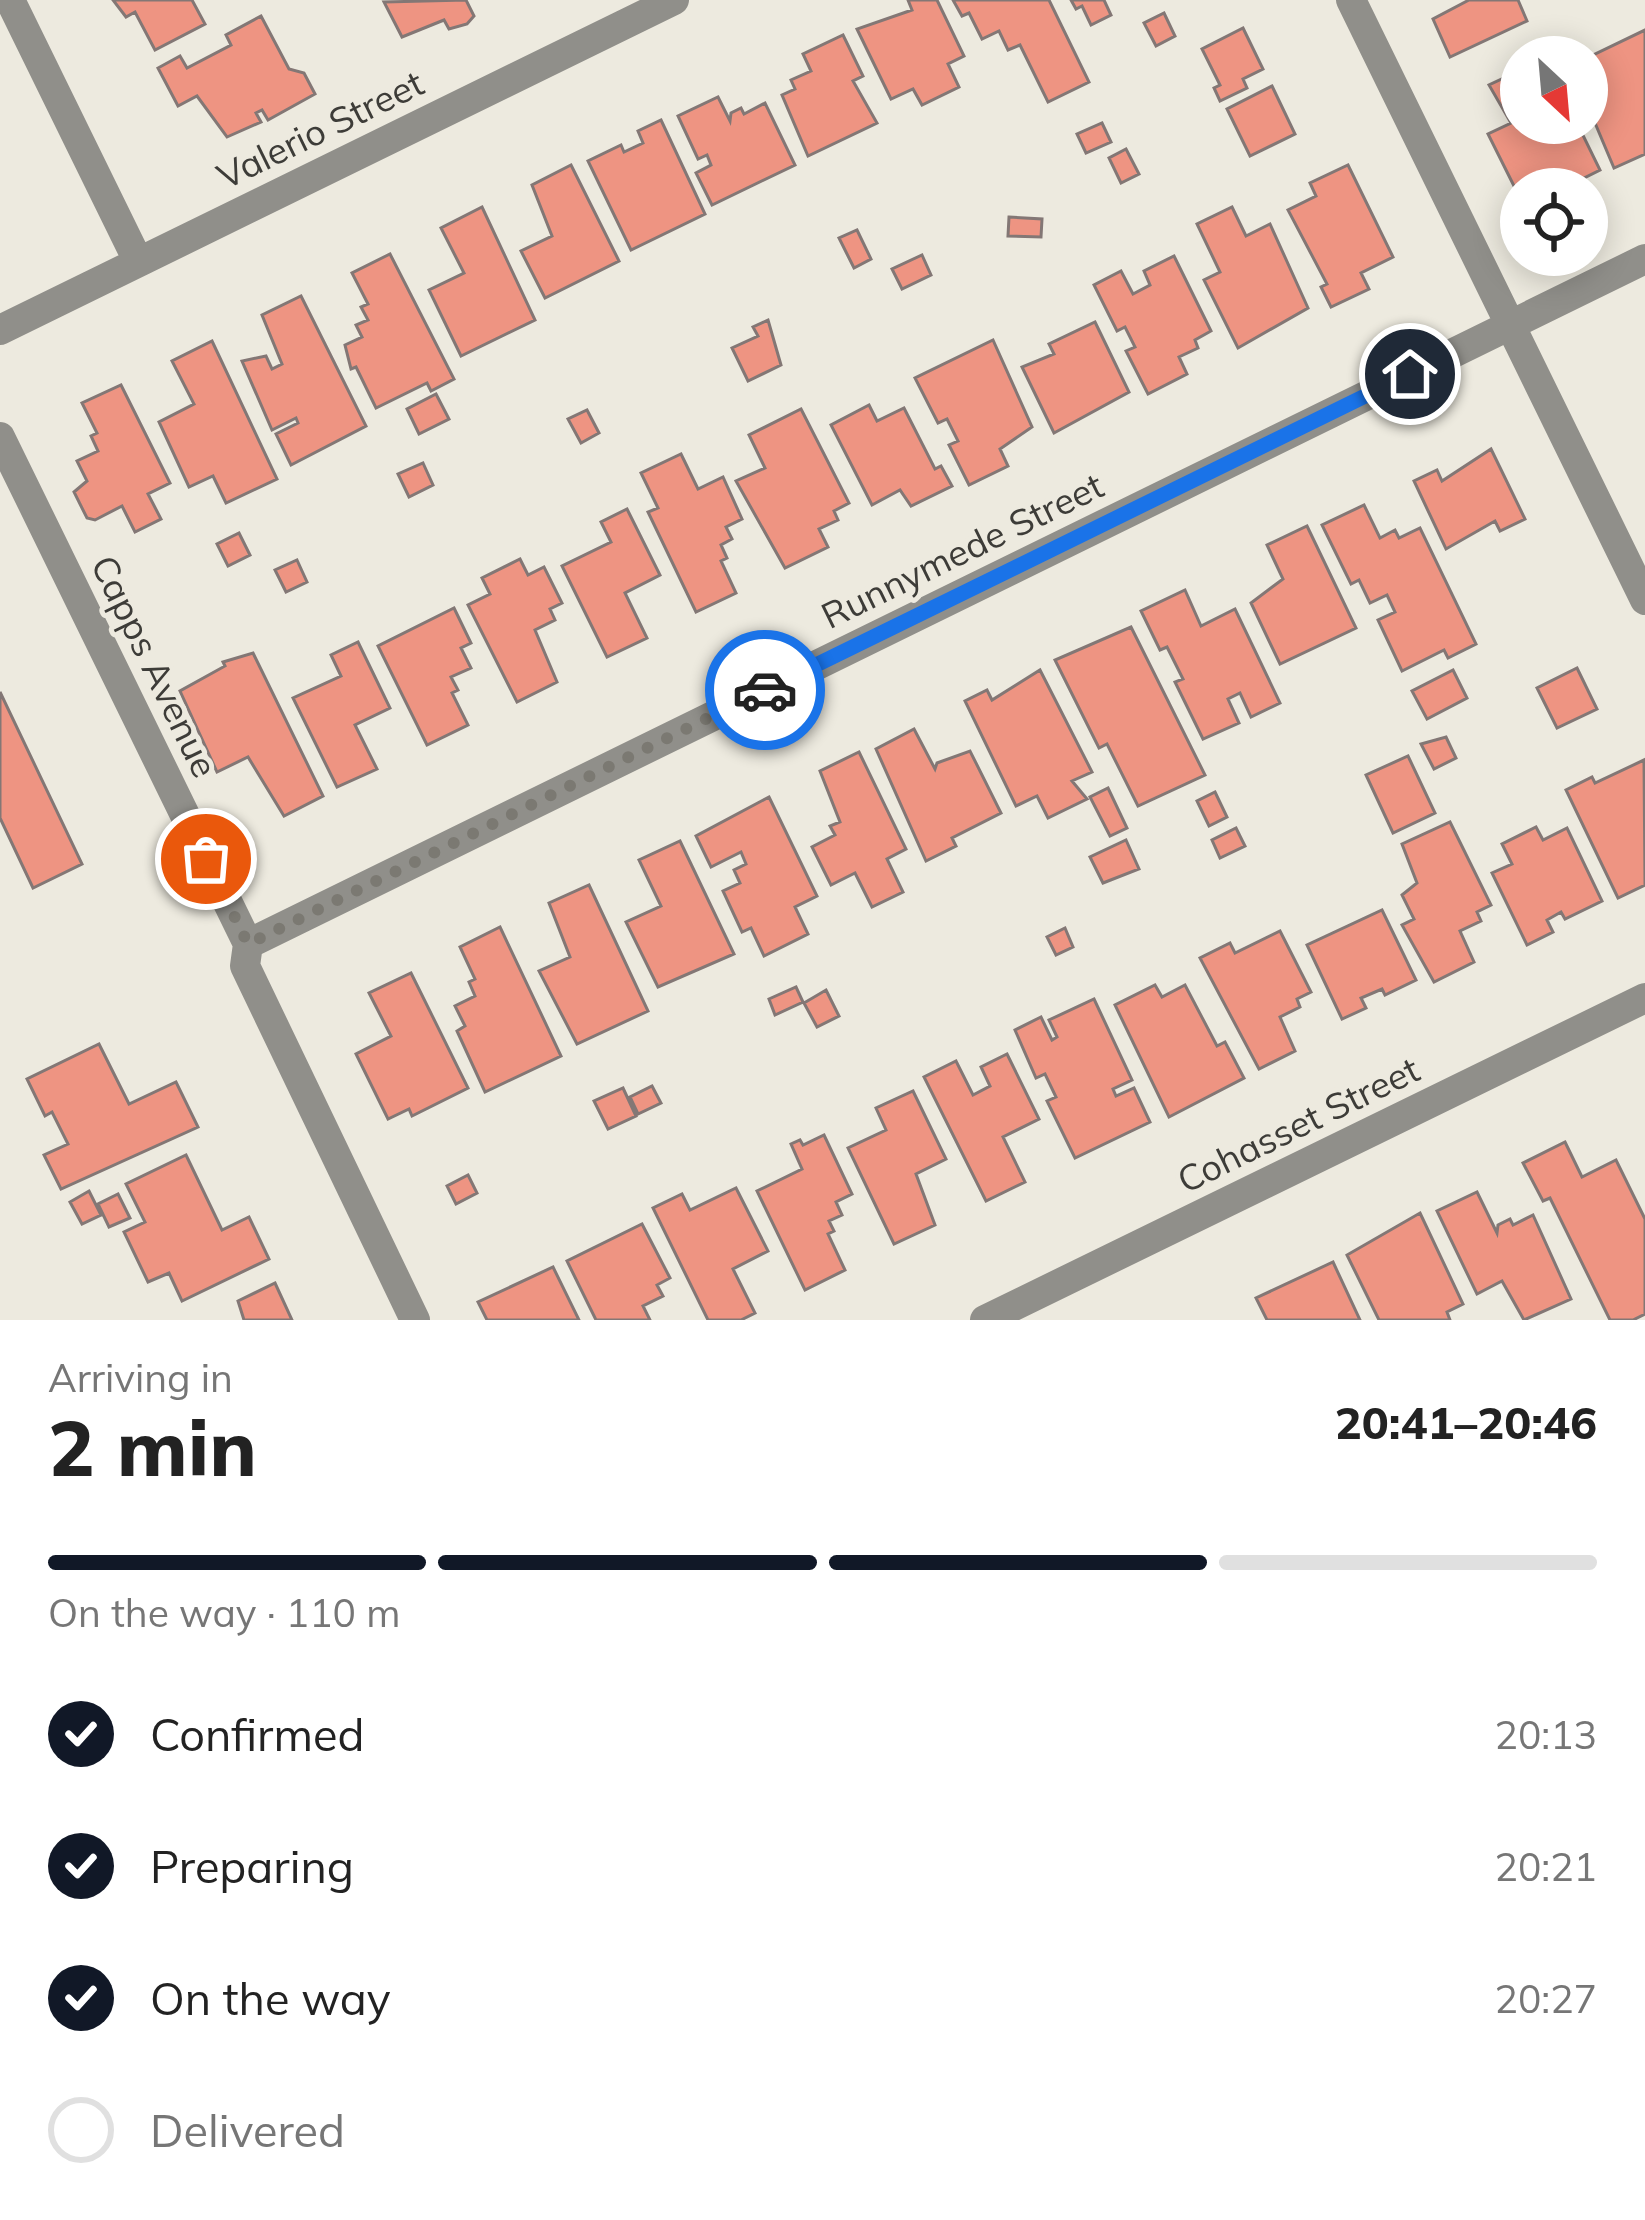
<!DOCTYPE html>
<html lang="en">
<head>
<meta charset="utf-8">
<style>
	body { margin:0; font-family:Mulish,sans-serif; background:#f2f2f2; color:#222; height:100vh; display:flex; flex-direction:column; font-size:45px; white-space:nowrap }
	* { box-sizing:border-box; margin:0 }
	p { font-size:39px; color:#767676 }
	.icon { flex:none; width:66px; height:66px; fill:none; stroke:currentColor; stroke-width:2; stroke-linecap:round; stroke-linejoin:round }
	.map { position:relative; height:1320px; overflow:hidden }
	.side { display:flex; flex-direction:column; background:#fff; flex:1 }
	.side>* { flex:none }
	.needle { width:78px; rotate:154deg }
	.buttons { position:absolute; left:1500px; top:36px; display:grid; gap:24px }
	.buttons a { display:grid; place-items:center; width:108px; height:108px; border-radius:50%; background:#fff; box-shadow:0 6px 30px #0003; font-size:60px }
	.pin { position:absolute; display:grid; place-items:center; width:102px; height:102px; color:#fff; margin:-51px; border:6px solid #fff; border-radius:50%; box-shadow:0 3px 12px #0007 }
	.courier { position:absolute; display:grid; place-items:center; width:120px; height:120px; margin:-60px; border:9px solid #1a73e8; border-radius:50%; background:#fff; color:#222; box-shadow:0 3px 15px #0007 }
	.summary em { font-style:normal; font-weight:800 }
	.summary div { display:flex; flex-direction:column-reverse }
	.summary { display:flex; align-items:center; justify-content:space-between; height:204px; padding:0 48px }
	h1 { font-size:78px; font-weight:800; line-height:90px }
	.bar { display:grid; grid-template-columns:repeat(4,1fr); gap:18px 12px; align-content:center; height:144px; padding:0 48px }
	.bar i { height:15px; border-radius:9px; background:#e0e0e0 }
	.bar .selected { background:#111827 }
	.bar p { grid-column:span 4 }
	ol { padding:0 48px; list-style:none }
	li { display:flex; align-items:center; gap:36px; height:132px }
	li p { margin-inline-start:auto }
	li .icon { padding:12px; border-radius:50%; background:#111827; color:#fff; stroke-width:4 }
	li:last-child { color:#767676 }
	li i { width:66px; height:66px; border:6px solid #e0e0e0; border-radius:50% }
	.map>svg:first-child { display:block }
	.building { fill:#ee9482; stroke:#837775; stroke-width:3 }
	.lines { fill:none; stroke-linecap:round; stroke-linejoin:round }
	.minor { stroke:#908f8a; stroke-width:30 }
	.done { stroke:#7b7972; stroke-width:12; stroke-dasharray:0 21.6 }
	.route { stroke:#1a73e8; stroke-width:15 }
	.labels { text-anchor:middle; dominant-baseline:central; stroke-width:10; stroke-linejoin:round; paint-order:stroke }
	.street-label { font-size:36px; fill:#3d3c38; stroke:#edeadf }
</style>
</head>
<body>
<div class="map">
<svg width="1645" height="1320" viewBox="0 0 1645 1320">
	<rect width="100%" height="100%" fill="#edeadf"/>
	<path class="building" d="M 113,0 L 192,0 L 205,24 L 155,50 L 135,12 L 126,17 Z
		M 466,0 L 474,16 L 467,24 L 449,29 L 444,20 L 402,37 L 384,2 Z
		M 908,0 L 937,0 L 964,56 L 948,64 L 959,87 L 922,105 L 913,89 L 891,99 L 857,29 L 912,10 Z
		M 953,0 L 1049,0 L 1089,82 L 1048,102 L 1020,45 L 1008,50 L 999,31 L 982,39 L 969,13 L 962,16 Z
		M 1071,0 L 1104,0 L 1111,15 L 1091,25 L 1082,6 L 1076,9 Z
		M 1518,0 L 1527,21 L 1450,57 L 1433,19 L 1469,0 Z
		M 1164,13 L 1175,36 L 1156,46 L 1144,23 Z
		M 261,16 L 289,69 L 304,73 L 315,94 L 268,120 L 262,110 L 256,113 L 261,122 L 227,137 L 197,96 L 178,106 L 158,68 L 180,56 L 187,68 L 231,45 L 226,35 Z
		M 1243,28 L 1263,69 L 1243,79 L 1247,88 L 1220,101 L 1214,88 L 1220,85 L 1202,49 Z
		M 1645,30 L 1645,154 L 1614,168 L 1587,104 L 1587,58 Z
		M 843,35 L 863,76 L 853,81 L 877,123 L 808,156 L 782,95 L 795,89 L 791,80 L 811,71 L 803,54 Z
		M 1521,61 L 1521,123 L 1577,123 L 1600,170 L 1562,189 L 1521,189 L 1521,200 L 1488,134 L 1511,123 L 1489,85 L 1510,75 Z
		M 1272,86 L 1295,134 L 1250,156 L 1227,109 Z
		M 718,97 L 730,121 L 731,113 L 741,108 L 744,114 L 765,103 L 795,165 L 712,205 L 696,173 L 711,165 L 707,155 L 698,159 L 678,116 Z
		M 661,120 L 705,214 L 631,250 L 588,161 L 621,145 L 624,152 L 643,143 L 638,131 Z
		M 1102,123 L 1111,142 L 1086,153 L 1077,134 Z
		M 1126,149 L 1139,174 L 1121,183 L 1109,158 Z
		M 571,165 L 619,261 L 545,298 L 521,251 L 552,236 L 532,185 Z
		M 1348,165 L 1393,257 L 1361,273 L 1369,289 L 1331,307 L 1321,287 L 1327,284 L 1288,210 L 1316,196 L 1310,183 Z
		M 482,207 L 535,320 L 461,356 L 429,290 L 464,273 L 441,228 Z
		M 1232,207 L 1246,236 L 1270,224 L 1308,308 L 1238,348 L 1204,280 L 1220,272 L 1197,224 Z
		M 1009,217 L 1042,219 L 1041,237 L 1008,236 Z
		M 857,230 L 871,259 L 854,268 L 839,238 Z
		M 390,254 L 454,379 L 431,391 L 427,383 L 376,408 L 356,367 L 351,369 L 345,345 L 362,337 L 356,325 L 368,320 L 361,307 L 368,304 L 352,273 Z
		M 922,255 L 931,275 L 902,289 L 892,269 Z
		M 1174,256 L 1211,331 L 1195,340 L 1198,348 L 1179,357 L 1187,374 L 1148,394 L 1126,351 L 1135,347 L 1125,327 L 1117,331 L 1094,285 L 1121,271 L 1133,294 L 1150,285 L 1144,271 Z
		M 301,296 L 366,426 L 291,465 L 276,434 L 298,423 L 296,418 L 272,430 L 242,361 L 266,356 L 272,369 L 282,364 L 262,315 Z
		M 768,320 L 781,365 L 748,381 L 732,348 L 758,336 L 753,327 Z
		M 1095,322 L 1129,392 L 1054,433 L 1022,367 L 1054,354 L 1049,344 Z
		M 993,340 L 1032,427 L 1000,449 L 1008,466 L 969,485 L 949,445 L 958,441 L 947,419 L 938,423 L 915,378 Z
		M 212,341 L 277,479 L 226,503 L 213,476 L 189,487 L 159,422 L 194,404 L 172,361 Z
		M 121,385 L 170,483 L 148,494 L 161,519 L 135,532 L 122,506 L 95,520 L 87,518 L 74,492 L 87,481 L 77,461 L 98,451 L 91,436 L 97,433 L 82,403 Z
		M 436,394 L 449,419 L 419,434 L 407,409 Z
		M 869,405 L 877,421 L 904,408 L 935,469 L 941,466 L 952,486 L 911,506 L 900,490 L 872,505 L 831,425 Z
		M 801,409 L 849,503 L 834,511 L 838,520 L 819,529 L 828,547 L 785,568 L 736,481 L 765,468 L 749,435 Z
		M 587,410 L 599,433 L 581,443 L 568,419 Z
		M 1491,449 L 1525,519 L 1500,531 L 1495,521 L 1446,549 L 1414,481 L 1437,470 L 1442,481 Z
		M 681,454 L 698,489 L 723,477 L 742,519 L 726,527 L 732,539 L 721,545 L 727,558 L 721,561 L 736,593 L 696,612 L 648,512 L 658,508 L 641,473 Z
		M 423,463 L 433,485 L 409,497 L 398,474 Z
		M 1364,505 L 1380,538 L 1395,530 L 1399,538 L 1420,528 L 1476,644 L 1448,658 L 1444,650 L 1402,671 L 1378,620 L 1395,612 L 1387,595 L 1370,603 L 1359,580 L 1351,584 L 1322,525 Z
		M 627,509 L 660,575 L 625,593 L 647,638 L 607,657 L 562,566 L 611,542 L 601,522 Z
		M 1307,526 L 1356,628 L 1280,664 L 1251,603 L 1283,579 L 1267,545 Z
		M 239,533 L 250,555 L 228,566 L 217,544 Z
		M 520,559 L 528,575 L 544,567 L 562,603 L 550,609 L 555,620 L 535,630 L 557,682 L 517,702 L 468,605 L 490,594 L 482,578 Z
		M 297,560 L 307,582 L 286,592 L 275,570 Z
		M 1185,590 L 1201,626 L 1235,609 L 1280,703 L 1251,717 L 1240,693 L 1228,699 L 1239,723 L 1203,739 L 1175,682 L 1183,679 L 1167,647 L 1160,650 L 1141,611 Z
		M 454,608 L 471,643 L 461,648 L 471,668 L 451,677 L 458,690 L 452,693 L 468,725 L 427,745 L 378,646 Z
		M 1131,627 L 1205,775 L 1138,806 L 1107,744 L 1099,748 L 1055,660 Z
		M 358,642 L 390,708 L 355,725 L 377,769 L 337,787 L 293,698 L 341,676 L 331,655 Z
		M 253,653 L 323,796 L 284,816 L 248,757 L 217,772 L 180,691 L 225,666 L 223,662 Z
		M 1577,668 L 1597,709 L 1557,728 L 1537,688 Z
		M 1040,670 L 1092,772 L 1072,781 L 1087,799 L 1048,818 L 1037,796 L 1016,806 L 965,701 L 987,690 L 992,700 Z
		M 1453,670 L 1467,698 L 1427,719 L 1412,691 Z
		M 0,692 L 82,864 L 33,888 L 0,818 Z
		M 914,729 L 935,769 L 937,763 L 970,751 L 1001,813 L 952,838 L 956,846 L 926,861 L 876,749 Z
		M 1446,737 L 1456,758 L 1434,769 L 1421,744 Z
		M 859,752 L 906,849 L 887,859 L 903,892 L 872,907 L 855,873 L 831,885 L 812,847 L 835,835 L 830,826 L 840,822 L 820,771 Z
		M 1408,756 L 1435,813 L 1393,833 L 1366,775 Z
		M 1644,760 L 1645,885 L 1618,898 L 1566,790 L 1592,777 L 1595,783 Z
		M 1108,788 L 1127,828 L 1110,836 L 1090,797 Z
		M 1215,792 L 1227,817 L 1209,826 L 1197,801 Z
		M 769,797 L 817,896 L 795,907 L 808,934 L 764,956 L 751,928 L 742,932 L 723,891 L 740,883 L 734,870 L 746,864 L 741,852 L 711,867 L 696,836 Z
		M 1450,822 L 1491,905 L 1477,912 L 1481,921 L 1460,931 L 1474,962 L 1434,982 L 1402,925 L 1414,919 L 1402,895 L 1417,883 L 1402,844 Z
		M 1536,827 L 1543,840 L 1567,828 L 1602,901 L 1565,919 L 1561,912 L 1547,920 L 1553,932 L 1527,945 L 1492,873 L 1512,864 L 1502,844 Z
		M 1236,828 L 1245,846 L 1220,858 L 1212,840 Z
		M 1126,840 L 1139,869 L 1103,883 L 1090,857 Z
		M 680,841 L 734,954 L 658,987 L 626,922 L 661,906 L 639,860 Z
		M 589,885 L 648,1011 L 577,1044 L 539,971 L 570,957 L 549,903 Z
		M 1382,910 L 1416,980 L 1385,995 L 1382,989 L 1361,998 L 1366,1008 L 1342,1019 L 1307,945 Z
		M 500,927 L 561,1056 L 485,1092 L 457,1031 L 465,1026 L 455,1006 L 475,996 L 469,982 L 475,979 L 460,947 Z
		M 1065,928 L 1073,947 L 1056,955 L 1047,937 Z
		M 1280,931 L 1311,992 L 1297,999 L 1300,1007 L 1280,1017 L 1295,1051 L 1259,1069 L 1200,958 L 1230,943 L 1235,953 Z
		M 411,973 L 468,1088 L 412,1116 L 409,1109 L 388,1119 L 356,1054 L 391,1036 L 369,993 Z
		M 1155,985 L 1162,997 L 1185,985 L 1217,1046 L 1225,1042 L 1244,1078 L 1169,1117 L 1115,1005 Z
		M 796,987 L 803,1002 L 775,1015 L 769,999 Z
		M 826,990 L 839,1016 L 817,1027 L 804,1003 Z
		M 1094,999 L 1132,1080 L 1113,1089 L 1116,1096 L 1134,1088 L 1150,1122 L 1075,1158 L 1047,1101 L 1056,1097 L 1045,1074 L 1036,1078 L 1015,1030 L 1041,1017 L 1052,1040 L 1057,1037 L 1049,1020 Z
		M 99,1044 L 129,1104 L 176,1082 L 198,1127 L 61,1189 L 44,1155 L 68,1144 L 52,1112 L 45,1116 L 27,1079 Z
		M 1007,1054 L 1039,1119 L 1003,1137 L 1025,1182 L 986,1201 L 924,1077 L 956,1061 L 973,1095 L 990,1086 L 981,1067 Z
		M 652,1086 L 661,1103 L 638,1114 L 630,1097 Z
		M 623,1088 L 636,1116 L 608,1129 L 594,1101 Z
		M 913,1091 L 946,1159 L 916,1174 L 935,1225 L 894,1244 L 848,1148 L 886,1130 L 876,1108 Z
		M 824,1135 L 852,1194 L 836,1202 L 842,1215 L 829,1221 L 834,1231 L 828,1234 L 845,1270 L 805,1290 L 757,1191 L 802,1169 L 791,1144 L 800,1140 L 803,1145 Z
		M 1565,1142 L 1582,1177 L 1616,1160 L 1645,1219 L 1645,1314 L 1633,1320 L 1610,1320 L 1550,1198 L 1543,1201 L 1523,1163 Z
		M 186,1155 L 222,1230 L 249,1217 L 269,1259 L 182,1301 L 169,1273 L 148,1282 L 124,1232 L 145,1222 L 126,1184 Z
		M 468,1175 L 477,1193 L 456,1204 L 447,1186 Z
		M 736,1188 L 768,1251 L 733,1269 L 755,1313 L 741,1320 L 708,1320 L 653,1208 L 682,1194 L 690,1210 Z
		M 89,1191 L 101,1215 L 82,1224 L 70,1202 Z
		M 1477,1192 L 1497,1233 L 1498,1225 L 1510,1219 L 1513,1225 L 1533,1215 L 1571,1299 L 1524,1320 L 1502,1281 L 1477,1294 L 1437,1211 Z
		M 118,1194 L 130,1218 L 109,1227 L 98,1204 Z
		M 1420,1213 L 1463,1304 L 1447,1312 L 1450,1320 L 1379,1320 L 1347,1255 Z
		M 642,1224 L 670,1278 L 657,1285 L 663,1296 L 643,1306 L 650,1320 L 596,1320 L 567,1261 Z
		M 1333,1262 L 1360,1320 L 1267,1320 L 1256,1298 Z
		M 553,1267 L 579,1320 L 487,1320 L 478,1302 Z
		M 275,1283 L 292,1320 L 244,1320 L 238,1301 Z"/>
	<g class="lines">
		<path class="minor" d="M 10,0 L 138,261
			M 1351,0 L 1645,600
			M 0,330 L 674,0
			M 0,437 L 248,944 L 245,966 L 415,1320
			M 248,944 L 1645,259
			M 985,1320 L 1645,998"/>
	</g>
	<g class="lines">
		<path class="done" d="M 206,859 L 248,944 L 765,690"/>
		<path class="route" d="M 765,690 L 1410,374"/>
	</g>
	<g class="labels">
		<g class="street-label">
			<text transform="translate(320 129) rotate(-26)">Valerio Street</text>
			<text transform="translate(962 550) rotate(-26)">Runnymede Street</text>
			<text transform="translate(155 666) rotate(64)">Capps Avenue</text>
			<text transform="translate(1298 1124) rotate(-26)">Cohasset Street</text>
		</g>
	</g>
</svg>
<div class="buttons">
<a><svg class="needle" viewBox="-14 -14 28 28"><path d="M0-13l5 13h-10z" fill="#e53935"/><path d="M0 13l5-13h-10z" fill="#767676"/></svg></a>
<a><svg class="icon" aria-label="locate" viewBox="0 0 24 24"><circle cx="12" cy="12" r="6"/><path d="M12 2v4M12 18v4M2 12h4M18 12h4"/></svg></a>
</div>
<div class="pin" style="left:206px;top:859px;background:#ea580c"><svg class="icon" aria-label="bag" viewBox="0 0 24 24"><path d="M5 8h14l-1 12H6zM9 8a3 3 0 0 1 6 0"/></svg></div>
<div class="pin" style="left:1410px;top:374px;background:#1f2937"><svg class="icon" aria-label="home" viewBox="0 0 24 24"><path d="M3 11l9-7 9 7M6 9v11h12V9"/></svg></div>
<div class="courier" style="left:765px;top:690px"><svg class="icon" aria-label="car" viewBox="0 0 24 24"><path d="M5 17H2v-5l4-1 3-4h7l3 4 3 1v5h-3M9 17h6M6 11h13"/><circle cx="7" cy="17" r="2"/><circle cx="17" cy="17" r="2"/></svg></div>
</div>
<section class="side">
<div class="summary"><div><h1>2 min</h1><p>Arriving in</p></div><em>20:41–20:46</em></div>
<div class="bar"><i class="selected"></i><i class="selected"></i><i class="selected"></i><i></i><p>On the way · 110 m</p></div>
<ol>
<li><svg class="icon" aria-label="check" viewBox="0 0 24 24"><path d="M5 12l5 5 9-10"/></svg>Confirmed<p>20:13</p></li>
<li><svg class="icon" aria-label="check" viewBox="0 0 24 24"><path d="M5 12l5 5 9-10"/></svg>Preparing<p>20:21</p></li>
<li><svg class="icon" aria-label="check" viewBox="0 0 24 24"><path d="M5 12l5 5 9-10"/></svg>On the way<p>20:27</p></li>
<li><i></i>Delivered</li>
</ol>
</section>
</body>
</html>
